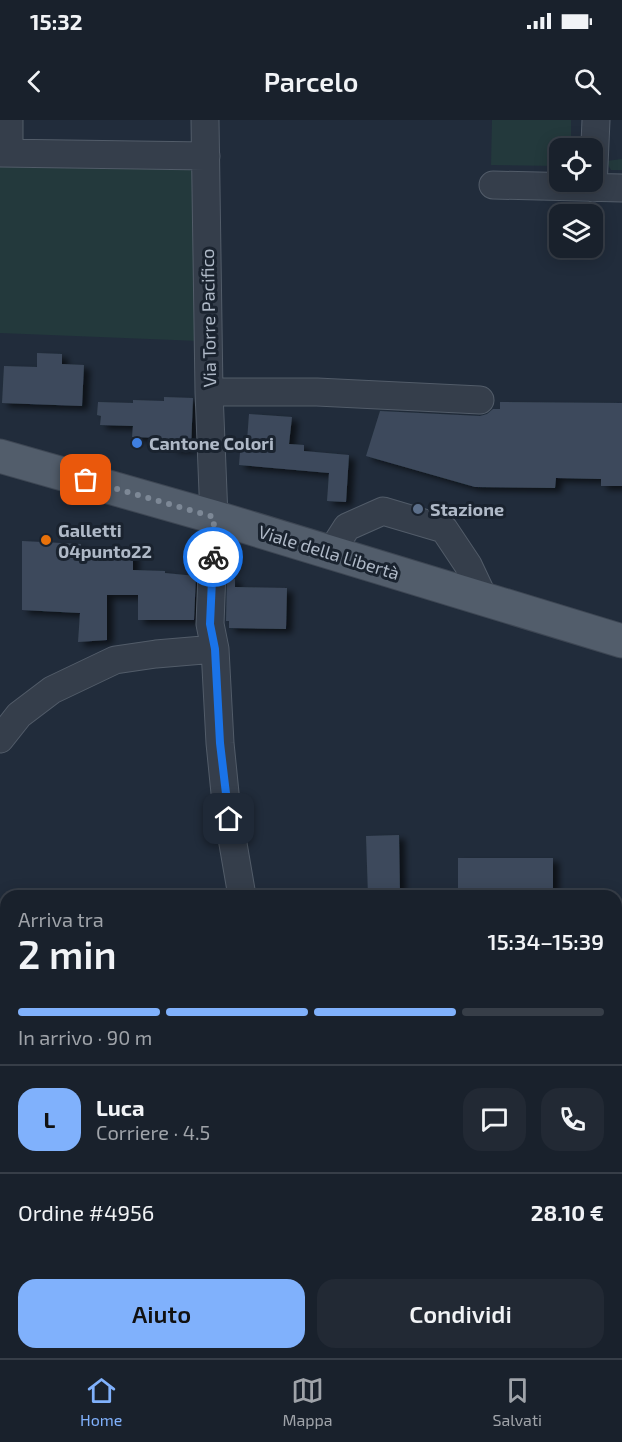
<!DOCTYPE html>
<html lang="it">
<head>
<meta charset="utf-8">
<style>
	body { margin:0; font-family:"Exo 2",sans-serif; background:#222934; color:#f1f3f6; height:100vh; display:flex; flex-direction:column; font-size:22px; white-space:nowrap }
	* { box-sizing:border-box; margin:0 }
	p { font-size:20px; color:#9fa3a9 }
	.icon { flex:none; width:33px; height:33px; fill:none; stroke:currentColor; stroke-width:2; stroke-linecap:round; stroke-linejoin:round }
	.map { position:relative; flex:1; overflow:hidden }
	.drawer { position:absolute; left:0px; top:770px; width:622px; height:470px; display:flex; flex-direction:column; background:#19212c; border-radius:18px 18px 0 0; box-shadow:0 3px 15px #0003,0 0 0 2px #373e48 }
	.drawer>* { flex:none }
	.buttons { position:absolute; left:549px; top:18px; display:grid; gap:12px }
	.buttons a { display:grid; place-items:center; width:54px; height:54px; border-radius:12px; background:#19212c; box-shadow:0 3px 15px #0003,0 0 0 2px #373e48; font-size:30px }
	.pin { position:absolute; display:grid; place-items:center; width:51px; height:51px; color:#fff; margin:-26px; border-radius:12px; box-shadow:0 3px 9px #0006 }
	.courier { position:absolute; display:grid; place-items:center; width:60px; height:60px; margin:-30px; border:4px solid #1a73e8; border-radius:50%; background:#fff; color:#222; box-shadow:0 2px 8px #0007 }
	.summary em { font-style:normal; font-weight:600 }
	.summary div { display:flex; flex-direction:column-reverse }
	.summary { display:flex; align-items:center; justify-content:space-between; height:102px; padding:0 18px }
	h1 { font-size:39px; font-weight:600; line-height:45px }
	.bar { display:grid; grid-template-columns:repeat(4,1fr); gap:9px 6px; align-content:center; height:72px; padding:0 18px }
	.bar i { height:8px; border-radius:4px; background:#373e48 }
	.bar .current { background:#80b1fc }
	.bar p { grid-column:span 4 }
	.line { display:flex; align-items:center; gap:15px; padding:0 18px; border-top:2px solid #373e48 }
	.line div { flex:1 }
	.round { display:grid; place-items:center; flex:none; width:63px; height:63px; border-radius:18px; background:#222934 }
	.action { display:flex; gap:12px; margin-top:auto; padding:12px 18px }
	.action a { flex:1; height:69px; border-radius:18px; background:#80b1fc; color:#111; font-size:24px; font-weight:600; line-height:69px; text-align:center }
	.action a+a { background:#222934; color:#f1f3f6 }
	.status { display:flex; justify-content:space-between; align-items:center; height:42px; padding:0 30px; background:#19212c; direction:ltr }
	.status svg { height:16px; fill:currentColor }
	header { display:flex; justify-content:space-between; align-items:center; height:78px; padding:0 18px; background:#19212c; font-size:27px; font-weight:600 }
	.tab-bar { display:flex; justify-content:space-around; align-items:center; height:84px; border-top:2px solid #373e48; background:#19212c; font-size:16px; color:#9fa3a9 }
	.tab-bar a { display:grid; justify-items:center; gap:3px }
	.tab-bar .current { color:#80b1fc }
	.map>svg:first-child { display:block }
	.green { fill:#23393c }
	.building { fill:#3d4a5b; filter:url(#shadow) }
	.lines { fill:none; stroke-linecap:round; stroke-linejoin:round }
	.minor-casing { stroke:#525c69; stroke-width:29 }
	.major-casing { stroke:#3e4754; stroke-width:35 }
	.minor { stroke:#353e4b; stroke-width:27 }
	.major { stroke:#525d6b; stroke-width:33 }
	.done { stroke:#7d8896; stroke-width:6; stroke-dasharray:0 10.8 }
	.route { stroke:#1a73e8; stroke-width:8 }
	.shop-dot { fill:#3f7fe0; stroke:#1a232f; stroke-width:2 }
	.service-dot { fill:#5c6f8a; stroke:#1a232f; stroke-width:2 }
	.food-dot { fill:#e8710a; stroke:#1a232f; stroke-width:2 }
	.labels { text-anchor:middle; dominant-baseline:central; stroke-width:6; stroke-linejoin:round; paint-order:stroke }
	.street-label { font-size:18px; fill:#afb9c7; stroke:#1a232f }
	.poi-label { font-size:18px; font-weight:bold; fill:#afb9c7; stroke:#1a232f; text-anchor:start }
</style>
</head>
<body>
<div class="status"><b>15:32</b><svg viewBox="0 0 49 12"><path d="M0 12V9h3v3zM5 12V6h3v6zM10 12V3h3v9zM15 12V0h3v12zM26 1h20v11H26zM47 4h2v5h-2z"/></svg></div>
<header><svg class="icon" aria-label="back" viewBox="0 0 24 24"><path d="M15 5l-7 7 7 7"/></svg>Parcelo<svg class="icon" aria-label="search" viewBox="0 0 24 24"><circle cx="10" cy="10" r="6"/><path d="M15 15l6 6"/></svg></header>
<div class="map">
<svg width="622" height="1238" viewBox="0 0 622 1238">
	<defs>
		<filter id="shadow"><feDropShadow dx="6" dy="4" stdDeviation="3" flood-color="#0009"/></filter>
	</defs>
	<rect width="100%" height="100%" fill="#212c3b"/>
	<path class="green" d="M 492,0 L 571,0 L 571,28 L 560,28 L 559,46 L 491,45 Z
		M 622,39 L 622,50 L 611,50 L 606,41 Z
		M 0,44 L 190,50 L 195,53 L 199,221 L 0,213 Z"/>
	<path class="building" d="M 37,233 L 62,234 L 62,244 L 84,245 L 82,286 L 2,283 L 4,246 L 37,247 Z
		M 164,277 L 193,278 L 191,329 L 172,329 L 172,324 L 162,324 L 162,318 L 132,317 L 133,306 L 100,305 L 101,296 L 97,295 L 98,282 L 133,283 L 133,280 L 164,281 Z
		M 500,282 L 622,283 L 622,366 L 601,366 L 601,359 L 556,358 L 555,368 L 475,367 L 366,336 L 380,291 L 480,296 L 487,294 L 493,289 L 500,289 Z
		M 249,294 L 292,297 L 289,324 L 304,325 L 304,331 L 349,335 L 346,382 L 327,381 L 329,353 L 239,345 L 241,320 L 247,321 Z
		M 22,421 L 81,424 L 80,430 L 133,431 L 133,450 L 165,451 L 165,453 L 196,456 L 194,500 L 138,500 L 138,475 L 107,475 L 107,520 L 78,522 L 80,493 L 22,490 Z
		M 227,458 L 235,459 L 235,467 L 287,468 L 286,509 L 229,508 L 229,501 L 226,501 Z
		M 399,715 L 400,776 L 368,776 L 366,716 Z
		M 458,738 L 553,738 L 553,776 L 458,776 Z"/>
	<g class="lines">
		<defs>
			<path id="minor" d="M 205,0 L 209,272 L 214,397 L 210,504 L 215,529 L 220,623 L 226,683 L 242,776
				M 0,33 L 206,36
				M 9,33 L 9,0
				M 493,65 L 622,68
				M 593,68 L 596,0
				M 209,272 L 317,272 L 480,280
				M 331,432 L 347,407 L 383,391 L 444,409 L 468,445 L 484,479
				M 0,619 L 19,595 L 52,570 L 115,540 L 156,534 L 215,529
				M 616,958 L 622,958
				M 616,1092 L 622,1083
				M 616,1126 L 622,1126
				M 255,1238 L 256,1233
				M 547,1238 L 548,1233"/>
			<path id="major" d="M 0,336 L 214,397 L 622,521"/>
		</defs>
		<use href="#minor" class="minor-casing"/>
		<use href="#major" class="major-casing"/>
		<use href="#minor" class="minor"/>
		<use href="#major" class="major"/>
	</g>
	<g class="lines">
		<path class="done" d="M 86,360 L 214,397 L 213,437"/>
		<path class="route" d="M 213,437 L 210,504 L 215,529 L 220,623 L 229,699"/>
	</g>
	<circle class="shop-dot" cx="137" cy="323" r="6"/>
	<circle class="service-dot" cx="418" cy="389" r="6"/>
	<circle class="food-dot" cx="46" cy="420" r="6"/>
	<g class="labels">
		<g class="street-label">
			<text transform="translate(208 198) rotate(-91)">Via Torre Pacifico</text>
			<text transform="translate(329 432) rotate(17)">Viale della Libertà</text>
		</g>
		<g class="poi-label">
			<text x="149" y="323">Cantone Colori</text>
			<text x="430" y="389">Stazione</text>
			<text x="58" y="410">Galletti<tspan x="58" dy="21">04punto22</tspan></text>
		</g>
	</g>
</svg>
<div class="buttons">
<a><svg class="icon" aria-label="locate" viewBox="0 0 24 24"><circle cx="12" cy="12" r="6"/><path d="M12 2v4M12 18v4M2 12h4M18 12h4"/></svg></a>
<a><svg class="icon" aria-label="layers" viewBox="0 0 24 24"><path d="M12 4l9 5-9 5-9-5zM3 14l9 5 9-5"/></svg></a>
</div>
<div class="pin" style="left:86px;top:360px;background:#ea580c"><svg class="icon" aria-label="bag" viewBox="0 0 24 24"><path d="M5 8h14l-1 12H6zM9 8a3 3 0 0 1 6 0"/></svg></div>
<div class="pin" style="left:229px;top:699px;background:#1f2937"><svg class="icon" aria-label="home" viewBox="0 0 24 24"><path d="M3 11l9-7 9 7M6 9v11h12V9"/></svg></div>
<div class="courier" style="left:213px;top:437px"><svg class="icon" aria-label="bike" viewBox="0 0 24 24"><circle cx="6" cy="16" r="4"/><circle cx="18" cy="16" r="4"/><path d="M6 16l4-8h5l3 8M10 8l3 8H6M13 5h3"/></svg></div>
<section class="drawer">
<div class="summary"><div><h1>2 min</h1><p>Arriva tra</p></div><em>15:34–15:39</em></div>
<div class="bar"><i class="current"></i><i class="current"></i><i class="current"></i><i></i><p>In arrivo · 90 m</p></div>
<div class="line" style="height:108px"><b class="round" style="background:#80b1fc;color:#111">L</b><div><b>Luca</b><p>Corriere · 4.5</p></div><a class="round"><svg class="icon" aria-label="chat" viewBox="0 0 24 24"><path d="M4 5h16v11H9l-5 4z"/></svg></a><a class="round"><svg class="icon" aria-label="phone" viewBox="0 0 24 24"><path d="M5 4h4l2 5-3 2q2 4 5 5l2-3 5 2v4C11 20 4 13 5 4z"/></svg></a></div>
<div class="line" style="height:78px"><div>Ordine #4956</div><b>28.10 €</b></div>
<div class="action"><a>Aiuto</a><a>Condividi</a></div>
</section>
</div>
<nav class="tab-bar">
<a class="current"><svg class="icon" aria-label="home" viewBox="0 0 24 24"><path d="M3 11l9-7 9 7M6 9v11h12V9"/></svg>Home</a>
<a><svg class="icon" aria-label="map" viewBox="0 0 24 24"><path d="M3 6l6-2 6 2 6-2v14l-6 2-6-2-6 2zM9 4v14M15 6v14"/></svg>Mappa</a>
<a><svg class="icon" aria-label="saved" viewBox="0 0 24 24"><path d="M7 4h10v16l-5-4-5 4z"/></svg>Salvati</a>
</nav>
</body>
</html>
